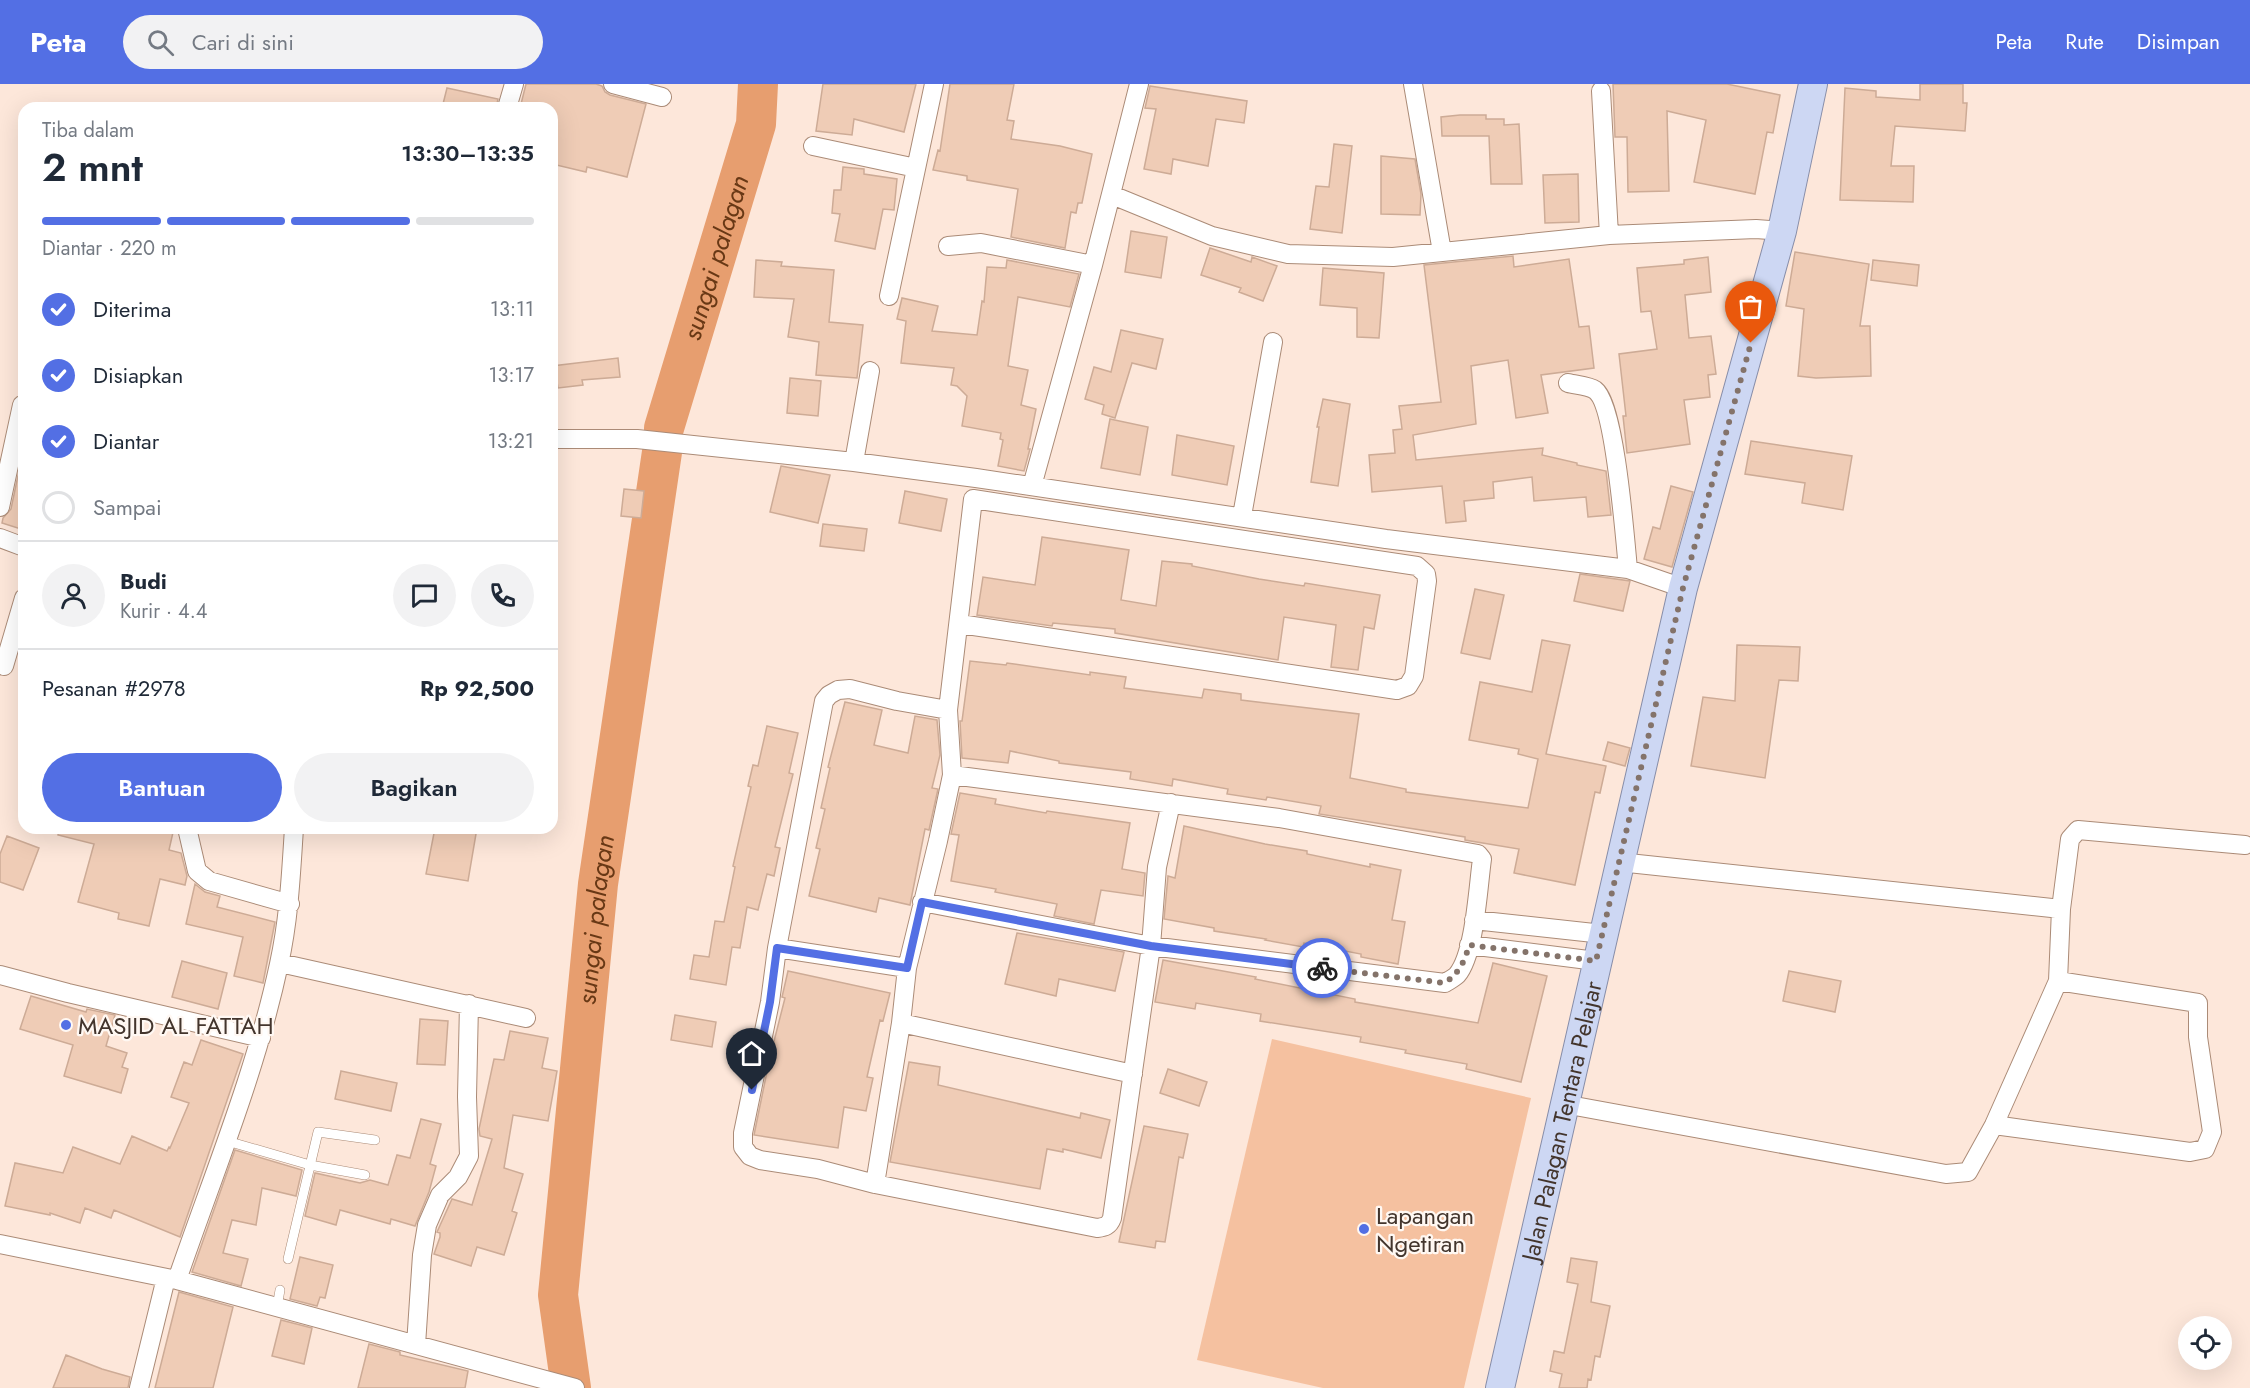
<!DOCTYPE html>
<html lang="id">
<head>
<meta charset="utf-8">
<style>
	body { margin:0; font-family:Jost,sans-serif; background:#f2f2f3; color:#1f2937; height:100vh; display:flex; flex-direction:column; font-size:22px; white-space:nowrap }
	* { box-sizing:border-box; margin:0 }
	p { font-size:20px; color:#747a83 }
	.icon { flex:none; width:33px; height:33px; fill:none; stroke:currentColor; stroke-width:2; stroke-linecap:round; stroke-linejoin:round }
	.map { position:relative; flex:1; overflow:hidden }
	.details { position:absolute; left:18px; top:18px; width:540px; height:732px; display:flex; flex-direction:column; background:#fff; border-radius:18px; box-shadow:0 6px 24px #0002 }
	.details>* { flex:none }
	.controls { position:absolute; left:2178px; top:1232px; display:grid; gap:12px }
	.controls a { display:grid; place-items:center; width:54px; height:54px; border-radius:50%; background:#fff; box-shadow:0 6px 24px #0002; font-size:30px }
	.pin { position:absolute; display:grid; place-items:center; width:51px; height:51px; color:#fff; margin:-62px -26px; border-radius:50% 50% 50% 0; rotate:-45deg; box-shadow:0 0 6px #0007 }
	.pin .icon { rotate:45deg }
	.courier { position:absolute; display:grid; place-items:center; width:60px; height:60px; margin:-30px; border:4px solid #536fe4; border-radius:50%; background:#fff; color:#222; box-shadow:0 2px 8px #0007 }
	.overview em { font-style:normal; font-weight:600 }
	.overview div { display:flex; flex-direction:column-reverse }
	.overview { display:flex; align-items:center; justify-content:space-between; height:102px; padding:0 24px }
	h1 { font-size:39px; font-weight:600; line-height:45px }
	.bar { display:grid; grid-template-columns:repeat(4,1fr); gap:9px 6px; align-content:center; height:72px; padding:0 24px }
	.bar i { height:8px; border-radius:4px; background:#e0e1e3 }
	.bar .selected { background:#536fe4 }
	.bar p { grid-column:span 4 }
	.line { display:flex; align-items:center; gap:15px; padding:0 24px; border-top:2px solid #e0e1e3 }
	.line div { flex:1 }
	.round { display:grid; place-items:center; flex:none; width:63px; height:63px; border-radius:32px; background:#f2f2f3 }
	ol { padding:0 24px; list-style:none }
	li { display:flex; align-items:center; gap:18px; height:66px }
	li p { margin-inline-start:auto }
	li .icon { padding:6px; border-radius:50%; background:#536fe4; color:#fff; stroke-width:4 }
	li:last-child { color:#747a83 }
	li i { width:33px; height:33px; border:3px solid #e0e1e3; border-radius:50% }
	.button { display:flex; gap:12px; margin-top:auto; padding:12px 24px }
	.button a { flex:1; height:69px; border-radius:36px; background:#536fe4; color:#fff; font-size:24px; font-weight:600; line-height:69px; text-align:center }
	.button a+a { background:#f2f2f3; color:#1f2937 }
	header { display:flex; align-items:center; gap:36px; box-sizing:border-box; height:84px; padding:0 30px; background:#536fe4; color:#fff }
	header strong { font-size:28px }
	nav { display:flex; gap:33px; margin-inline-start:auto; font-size:21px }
	.search { width:420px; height:54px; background:#f2f2f3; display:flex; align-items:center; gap:15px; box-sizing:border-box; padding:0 21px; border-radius:33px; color:#747a83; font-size:22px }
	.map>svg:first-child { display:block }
	.green { fill:#f5c1a0 }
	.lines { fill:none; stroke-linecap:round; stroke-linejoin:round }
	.river { stroke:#e79e6f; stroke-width:40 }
	.building { fill:#efccb6; stroke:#cdab96; stroke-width:1.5 }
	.service-casing { stroke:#ab8b77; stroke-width:10 }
	.minor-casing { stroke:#ab8b77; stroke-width:20 }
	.primary-casing { stroke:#878da8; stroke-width:30 }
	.service { stroke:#fff; stroke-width:9 }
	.minor { stroke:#fff; stroke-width:18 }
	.primary { stroke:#cdd7f3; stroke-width:28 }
	.done { stroke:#84736a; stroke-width:6; stroke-dasharray:0 10.8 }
	.route { stroke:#536fe4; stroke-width:8 }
	.poi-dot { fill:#536fe4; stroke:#fff8f3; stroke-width:2 }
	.labels { text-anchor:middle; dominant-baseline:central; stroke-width:4.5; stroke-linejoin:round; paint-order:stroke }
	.poi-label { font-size:24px; fill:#43352d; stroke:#fff8f3; text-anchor:start }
	.street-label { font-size:24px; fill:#43352d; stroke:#fff8f3 }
	.water-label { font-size:26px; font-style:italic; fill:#683815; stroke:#fff8f3 }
</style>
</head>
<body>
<header>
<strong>Peta</strong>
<div class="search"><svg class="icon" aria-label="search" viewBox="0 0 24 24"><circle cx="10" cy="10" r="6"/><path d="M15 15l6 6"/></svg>Cari di sini</div>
<nav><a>Peta</a><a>Rute</a><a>Disimpan</a></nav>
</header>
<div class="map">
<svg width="2250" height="1304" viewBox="0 0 2250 1304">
	<rect width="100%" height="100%" fill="#fde7da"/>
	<path class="green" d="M 1272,955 L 1531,1014 L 1464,1304 L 1323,1304 L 1197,1276 Z"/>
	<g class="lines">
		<g class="river">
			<path id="s1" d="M 664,344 L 756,40 L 758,0"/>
			<path id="s2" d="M 571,1304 L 558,1211 L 598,800 L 662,368"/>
		</g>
	</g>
	<path class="building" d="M 526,0 L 596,0 L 602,2 L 605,8 L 610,11 L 646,20 L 627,93 L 587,83 L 586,88 L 552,80 L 552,24 L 520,24 Z
		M 823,0 L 916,0 L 904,48 L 854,35 L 852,51 L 816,47 Z
		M 950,0 L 1014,0 L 1007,36 L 1014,37 L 1011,55 L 1060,62 L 1092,70 L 1082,119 L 1078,119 L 1076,129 L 1071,128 L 1065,164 L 1011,153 L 1018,105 L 967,96 L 967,92 L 933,86 L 938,66 L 940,67 Z
		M 1613,0 L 1727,0 L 1780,11 L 1773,49 L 1767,48 L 1755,110 L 1694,98 L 1706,36 L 1667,27 L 1669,107 L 1628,108 L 1627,53 L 1615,53 Z
		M 1920,0 L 1963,0 L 1963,19 L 1967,19 L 1965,47 L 1895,42 L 1891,82 L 1914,82 L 1913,118 L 1840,116 L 1845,4 L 1876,7 L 1876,13 L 1920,16 Z
		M 1150,2 L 1247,17 L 1244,39 L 1216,35 L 1208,82 L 1173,75 L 1171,90 L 1144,85 L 1156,25 L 1145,24 Z
		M 447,4 L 498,15 L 496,24 L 442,24 Z
		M 1460,31 L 1486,31 L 1486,35 L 1504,35 L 1504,41 L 1519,40 L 1522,100 L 1491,100 L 1489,52 L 1442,52 L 1441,33 Z
		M 1334,60 L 1352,62 L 1342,149 L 1310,145 L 1316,102 L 1329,103 Z
		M 1381,72 L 1415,75 L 1421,110 L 1420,131 L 1381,130 Z
		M 843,83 L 864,85 L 864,90 L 897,95 L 894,126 L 883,125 L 875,165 L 835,157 L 840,130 L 832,129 L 834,106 L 841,106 Z
		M 1578,90 L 1579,138 L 1545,139 L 1543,91 Z
		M 1131,147 L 1167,153 L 1161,194 L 1125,188 Z
		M 1210,164 L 1251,178 L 1252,173 L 1277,182 L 1263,217 L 1239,208 L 1241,204 L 1201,191 Z
		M 1795,168 L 1869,180 L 1860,242 L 1870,242 L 1871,292 L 1816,294 L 1798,292 L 1804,225 L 1786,222 Z
		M 1513,172 L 1514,183 L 1569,175 L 1579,243 L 1589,242 L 1594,284 L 1541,291 L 1548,329 L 1516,334 L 1508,276 L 1471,282 L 1476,340 L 1413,351 L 1416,376 L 1543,364 L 1542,371 L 1577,379 L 1577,381 L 1606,387 L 1611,431 L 1588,433 L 1586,413 L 1534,417 L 1532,393 L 1493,398 L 1494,414 L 1464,417 L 1466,437 L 1446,439 L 1442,402 L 1372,408 L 1369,371 L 1395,369 L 1393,346 L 1402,345 L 1399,322 L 1441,318 L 1424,181 Z
		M 1708,173 L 1711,208 L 1685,211 L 1689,254 L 1711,252 L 1716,290 L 1708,291 L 1710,313 L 1684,316 L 1690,360 L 1627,369 L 1623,332 L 1626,332 L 1619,270 L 1657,265 L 1651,227 L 1641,228 L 1637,184 L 1684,180 L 1684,176 Z
		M 756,176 L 782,178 L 781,182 L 834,186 L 829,238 L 863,241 L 857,294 L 816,291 L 819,258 L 788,253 L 794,215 L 754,213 Z
		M 1007,176 L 1079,190 L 1070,223 L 1018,213 L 1008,282 L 1028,286 L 1021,321 L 1036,325 L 1028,365 L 1030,365 L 1024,387 L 998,382 L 1003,356 L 1000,355 L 1001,349 L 962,342 L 967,312 L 957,302 L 951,301 L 954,284 L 901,279 L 906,237 L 897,235 L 902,214 L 938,222 L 932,247 L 977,251 L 982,217 L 984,218 L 987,183 L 1006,184 Z
		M 1873,176 L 1919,181 L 1917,202 L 1871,196 Z
		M 1323,184 L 1384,189 L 1379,254 L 1357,253 L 1357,224 L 1320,221 Z
		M 1121,246 L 1163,255 L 1156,285 L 1132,279 L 1115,334 L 1102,330 L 1104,321 L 1085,315 L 1094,283 L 1111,288 Z
		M 618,274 L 620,293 L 582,296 L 583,301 L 558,304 L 557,298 L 552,299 L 552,282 Z
		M 790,294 L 821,297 L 818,332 L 787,329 Z
		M 1323,315 L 1350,320 L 1338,402 L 1311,398 L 1319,343 L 1317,343 Z
		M 1110,335 L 1148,343 L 1140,391 L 1101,384 Z
		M 1177,351 L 1234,362 L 1227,401 L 1172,391 Z
		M 1751,357 L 1852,372 L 1843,426 L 1802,419 L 1805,399 L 1745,390 Z
		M 20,382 L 24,382 L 24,446 L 2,439 L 3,434 L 11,425 Z
		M 781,382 L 830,391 L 818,439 L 770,428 Z
		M 1671,402 L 1693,408 L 1672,483 L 1644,475 L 1653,443 L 1660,445 Z
		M 624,405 L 644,407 L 641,434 L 621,432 Z
		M 905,407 L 947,415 L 941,447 L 899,439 Z
		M 823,440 L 867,445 L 864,467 L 820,462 Z
		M 1042,453 L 1129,466 L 1121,516 L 1156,522 L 1162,477 L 1192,480 L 1192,482 L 1259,495 L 1304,502 L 1305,499 L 1380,511 L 1374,545 L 1364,543 L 1358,586 L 1331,583 L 1336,541 L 1284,533 L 1278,576 L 1115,549 L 1115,545 L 1053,539 L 1052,542 L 977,531 L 983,493 L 1035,501 Z
		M 1580,490 L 1630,497 L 1623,527 L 1574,517 Z
		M 1475,505 L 1504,511 L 1490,575 L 1461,569 Z
		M 1542,556 L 1570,561 L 1546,670 L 1606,682 L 1600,709 L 1595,708 L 1575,801 L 1514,789 L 1519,765 L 1465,756 L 1465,753 L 1319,730 L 1321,722 L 1267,713 L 1266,716 L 1227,710 L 1228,705 L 1173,695 L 1172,702 L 1130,695 L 1131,688 L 1059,679 L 1059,677 L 1010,667 L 1008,679 L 962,674 L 960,637 L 962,637 L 970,577 L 1006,581 L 1007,579 L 1090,591 L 1090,588 L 1126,593 L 1124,604 L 1202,614 L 1204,605 L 1241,610 L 1241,616 L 1359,630 L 1350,694 L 1406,705 L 1406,708 L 1528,724 L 1538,675 L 1518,670 L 1519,665 L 1469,656 L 1480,598 L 1532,608 Z
		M 1737,561 L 1800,563 L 1798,597 L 1779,596 L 1765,694 L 1691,682 L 1703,613 L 1735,617 Z
		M 845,618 L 882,626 L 874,661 L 908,669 L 915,632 L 937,636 L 940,671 L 932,704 L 938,705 L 929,746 L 925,745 L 910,821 L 879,814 L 876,828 L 809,812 L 820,765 L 816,764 L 825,725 L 821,724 L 830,684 L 828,683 Z
		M 767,642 L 798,649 L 789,689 L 793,690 L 775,763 L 780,764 L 774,792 L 767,790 L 758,826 L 747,823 L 740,864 L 732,863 L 726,901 L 690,895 L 694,871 L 709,873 L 715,837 L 724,838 L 735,783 L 733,782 L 751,703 L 748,702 L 753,681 L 758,682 Z
		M 1608,658 L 1630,664 L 1625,682 L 1603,676 Z
		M 960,709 L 996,715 L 995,720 L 1046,729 L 1047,727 L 1130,739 L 1122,785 L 1145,789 L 1143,812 L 1101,806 L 1094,840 L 1054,832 L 1057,820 L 995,808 L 996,805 L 951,797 L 959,751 L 951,750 Z
		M 1184,742 L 1265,760 L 1307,767 L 1307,770 L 1370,783 L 1370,780 L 1401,786 L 1392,836 L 1405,838 L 1398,880 L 1361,873 L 1361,870 L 1304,859 L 1303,863 L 1265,856 L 1266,855 L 1214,847 L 1214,844 L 1164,835 L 1168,792 L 1175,794 Z
		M 59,744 L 174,744 L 169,766 L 181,769 L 187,792 L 185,801 L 160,795 L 149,842 L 118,835 L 119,829 L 78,818 L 94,760 L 58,751 Z
		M 435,744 L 477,744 L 468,797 L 426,790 Z
		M 7,752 L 39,764 L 23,806 L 0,798 L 0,770 Z
		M 195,800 L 205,808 L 220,812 L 217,823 L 275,838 L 263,899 L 234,892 L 243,853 L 186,840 Z
		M 1017,849 L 1124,868 L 1115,907 L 1059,895 L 1056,912 L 1005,900 Z
		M 1163,876 L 1256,893 L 1255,895 L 1355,915 L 1355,918 L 1478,939 L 1493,879 L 1547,892 L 1521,998 L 1466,985 L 1467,980 L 1405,969 L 1406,966 L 1360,958 L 1361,953 L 1260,937 L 1261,930 L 1196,919 L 1195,925 L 1155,918 Z
		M 182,877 L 227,889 L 218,925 L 172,913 Z
		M 788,887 L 890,909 L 883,937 L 880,936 L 867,993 L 873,994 L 866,1027 L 844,1023 L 838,1064 L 754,1051 L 770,973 L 785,914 L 782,913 Z
		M 1789,887 L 1841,897 L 1835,928 L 1783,917 Z
		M 31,912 L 86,928 L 87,925 L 115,931 L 106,962 L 127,969 L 122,983 L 128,985 L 121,1009 L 64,992 L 73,961 L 20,945 Z
		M 675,931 L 716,938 L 712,963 L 671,956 Z
		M 420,935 L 448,937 L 445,981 L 417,980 Z
		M 510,947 L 548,954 L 542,984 L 557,987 L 548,1037 L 513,1031 L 504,1084 L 523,1090 L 512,1127 L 517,1129 L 504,1171 L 477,1163 L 471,1182 L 434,1170 L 440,1153 L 440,1149 L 437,1148 L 452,1115 L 472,1121 L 492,1055 L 480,1052 L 479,1045 L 494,975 L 504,976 Z
		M 201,956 L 243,970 L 180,1153 L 114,1126 L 111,1134 L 85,1124 L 80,1139 L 50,1129 L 50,1131 L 5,1122 L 15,1079 L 63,1089 L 73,1063 L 120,1080 L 132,1052 L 167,1067 L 169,1063 L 170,1064 L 189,1019 L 171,1013 L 184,978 L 192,981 Z
		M 909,978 L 940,983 L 938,1001 L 1080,1034 L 1081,1029 L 1110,1036 L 1101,1074 L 1063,1065 L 1063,1068 L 1047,1065 L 1040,1105 L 890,1078 Z
		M 1168,985 L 1207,998 L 1199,1022 L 1160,1009 Z
		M 341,987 L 397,999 L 391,1027 L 335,1015 Z
		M 421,1035 L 441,1040 L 430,1080 L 436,1082 L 429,1108 L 415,1142 L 391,1135 L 390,1140 L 340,1126 L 336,1141 L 305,1132 L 315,1089 L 360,1099 L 370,1096 L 388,1101 L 397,1071 L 410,1074 Z
		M 1144,1042 L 1188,1050 L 1183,1074 L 1179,1073 L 1165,1158 L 1156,1157 L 1155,1164 L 1119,1158 Z
		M 235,1066 L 302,1086 L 296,1112 L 262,1104 L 256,1141 L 232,1136 L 223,1169 L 248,1175 L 241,1202 L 192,1188 Z
		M 300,1173 L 333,1181 L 325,1214 L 320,1213 L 317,1222 L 290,1215 Z
		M 1571,1174 L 1597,1178 L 1591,1218 L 1610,1222 L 1600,1273 L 1595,1272 L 1591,1296 L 1588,1295 L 1587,1304 L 1559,1304 L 1562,1290 L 1550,1287 L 1554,1267 L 1564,1269 L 1578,1200 L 1567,1198 Z
		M 179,1208 L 233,1223 L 213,1304 L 155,1304 Z
		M 281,1236 L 312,1244 L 304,1280 L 272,1272 Z
		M 369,1260 L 400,1268 L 400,1271 L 468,1287 L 465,1304 L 358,1304 Z
		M 66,1271 L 102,1285 L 130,1293 L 128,1304 L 53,1304 Z"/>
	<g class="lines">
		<defs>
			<path id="service" d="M 227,1057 L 310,1081 L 365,1091
				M 288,1175 L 318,1048 L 375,1056
				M 277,1223 L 280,1206"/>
			<path id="minor" d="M 613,0 L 662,13
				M 1413,0 L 1442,168
				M 1601,7 L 1609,151
				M 507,24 L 514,0
				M 813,62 L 916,84
				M 1112,111 L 1212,152 L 1288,170 L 1393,173 L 1609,151 L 1756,145 L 1782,147
				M 948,162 L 981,159 L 1093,181
				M 889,212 L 934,0
				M 1568,299 C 1576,301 1589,302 1595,306 C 1615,320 1625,455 1628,485
				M 552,355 L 637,355 L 854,378 L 976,394 L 1386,455 L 1628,485 L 1683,504
				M 854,378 L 870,287
				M 1032,402 L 1093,181 L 1139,0
				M 0,423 L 22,321
				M 1242,432 L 1273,258
				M 0,454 L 24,463
				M 4,582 L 24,514
				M 948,626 L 897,617 L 850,605 L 838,606 L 829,611 L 824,617 L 777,864 L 770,918 L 743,1049 L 743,1063 L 750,1072 L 760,1076 L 818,1085 L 875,1100 L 1097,1144 C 1105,1143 1109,1142 1112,1134 L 1151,862 L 1157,783 L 1171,719
				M 187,744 L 197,787 L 209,797 L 290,820
				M 922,818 L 1151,862 L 1445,899 C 1448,897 1454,894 1457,891 C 1475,870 1478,803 1482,775 L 1478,770 L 1279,734 L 952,691
				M 2061,825 L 2070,755 L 2078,746 L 2245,761
				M 1474,836 L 1603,850
				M 1469,861 L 1596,877
				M 777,864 L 907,884
				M 280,879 L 526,934
				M 0,891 L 68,909 L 261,954
				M 901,939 L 1133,990
				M 1564,1020 L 1946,1090 L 1968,1088 L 1994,1041 L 2058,897 L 2061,825 L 1619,778
				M 1994,1041 L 2190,1068 L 2205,1065 L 2212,1048 L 2198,953 L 2198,919 L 2058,897
				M 875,1100 L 901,939 L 907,884 L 938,757 L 952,691 L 948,626 L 973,415 L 1417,482 L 1426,490 L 1427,497 L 1414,592 L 1408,602 L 1397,606 L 960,540
				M 0,1160 L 177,1196 L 575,1304
				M 177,1196 C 213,1091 256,988 279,880 C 289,835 291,790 294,744
				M 416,1261 L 422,1171 L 427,1141 L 440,1111 L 458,1093 L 469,1072 L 467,1013 L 469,920
				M 139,1304 L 166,1194"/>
			<g id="primary">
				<path id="s3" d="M 1500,1304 L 1683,504 L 1782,147 L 1813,0"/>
			</g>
		</defs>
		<use href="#service" class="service-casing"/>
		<use href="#minor" class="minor-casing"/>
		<use href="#primary" class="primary-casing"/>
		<use href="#service" class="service"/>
		<use href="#minor" class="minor"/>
		<use href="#primary" class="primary"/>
	</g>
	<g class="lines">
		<path class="done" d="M 1322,884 L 1445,899 C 1459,889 1465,877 1469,861 L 1596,877 L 1683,504 L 1751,259"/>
		<path class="route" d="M 752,1006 L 770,918 L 777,864 L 907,884 L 922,818 L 1151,862 L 1322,884"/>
	</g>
	<g class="poi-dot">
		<circle cx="66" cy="941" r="6"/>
		<circle cx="1364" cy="1145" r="6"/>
	</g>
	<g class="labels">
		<g class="poi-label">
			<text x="78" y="941">MASJID AL FATTAH</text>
			<text x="1376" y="1131">Lapangan<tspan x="1376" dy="28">Ngetiran</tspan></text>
		</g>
		<g class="street-label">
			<text stroke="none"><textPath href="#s3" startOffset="274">Jalan Palagan Tentara Pelajar</textPath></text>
		</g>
		<g class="water-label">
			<text stroke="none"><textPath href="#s1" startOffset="178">sungai palagan</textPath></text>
			<text stroke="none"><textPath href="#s2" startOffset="471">sungai palagan</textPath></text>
		</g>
	</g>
</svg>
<div class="controls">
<a><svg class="icon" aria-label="locate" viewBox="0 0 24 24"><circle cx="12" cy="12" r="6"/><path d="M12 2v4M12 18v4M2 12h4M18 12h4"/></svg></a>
</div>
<div class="pin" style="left:1751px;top:259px;background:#ea580c"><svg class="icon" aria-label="bag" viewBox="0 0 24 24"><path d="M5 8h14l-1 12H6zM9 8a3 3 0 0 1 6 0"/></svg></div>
<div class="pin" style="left:752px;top:1006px;background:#1f2937"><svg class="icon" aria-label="home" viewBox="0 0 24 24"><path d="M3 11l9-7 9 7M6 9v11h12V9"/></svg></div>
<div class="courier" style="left:1322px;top:884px"><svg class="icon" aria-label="bike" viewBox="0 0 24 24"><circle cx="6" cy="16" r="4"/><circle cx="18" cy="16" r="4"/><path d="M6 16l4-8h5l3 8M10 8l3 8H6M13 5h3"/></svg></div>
<section class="details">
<div class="overview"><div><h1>2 mnt</h1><p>Tiba dalam</p></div><em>13:30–13:35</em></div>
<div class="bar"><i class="selected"></i><i class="selected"></i><i class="selected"></i><i></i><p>Diantar · 220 m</p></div>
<ol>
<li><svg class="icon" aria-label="check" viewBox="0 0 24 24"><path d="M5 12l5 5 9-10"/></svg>Diterima<p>13:11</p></li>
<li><svg class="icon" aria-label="check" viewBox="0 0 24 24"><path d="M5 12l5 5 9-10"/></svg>Disiapkan<p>13:17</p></li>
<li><svg class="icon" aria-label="check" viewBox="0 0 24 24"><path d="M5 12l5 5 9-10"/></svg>Diantar<p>13:21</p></li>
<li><i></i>Sampai</li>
</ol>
<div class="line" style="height:108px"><a class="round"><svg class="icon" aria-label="person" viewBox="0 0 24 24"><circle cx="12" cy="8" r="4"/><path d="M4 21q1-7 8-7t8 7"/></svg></a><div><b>Budi</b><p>Kurir · 4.4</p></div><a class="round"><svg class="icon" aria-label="chat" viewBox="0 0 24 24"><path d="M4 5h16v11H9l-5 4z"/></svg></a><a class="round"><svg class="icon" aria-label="phone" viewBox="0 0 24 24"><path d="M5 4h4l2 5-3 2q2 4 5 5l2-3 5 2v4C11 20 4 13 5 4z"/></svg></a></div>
<div class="line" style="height:78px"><div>Pesanan #2978</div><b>Rp 92,500</b></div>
<div class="button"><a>Bantuan</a><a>Bagikan</a></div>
</section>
</div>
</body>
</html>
